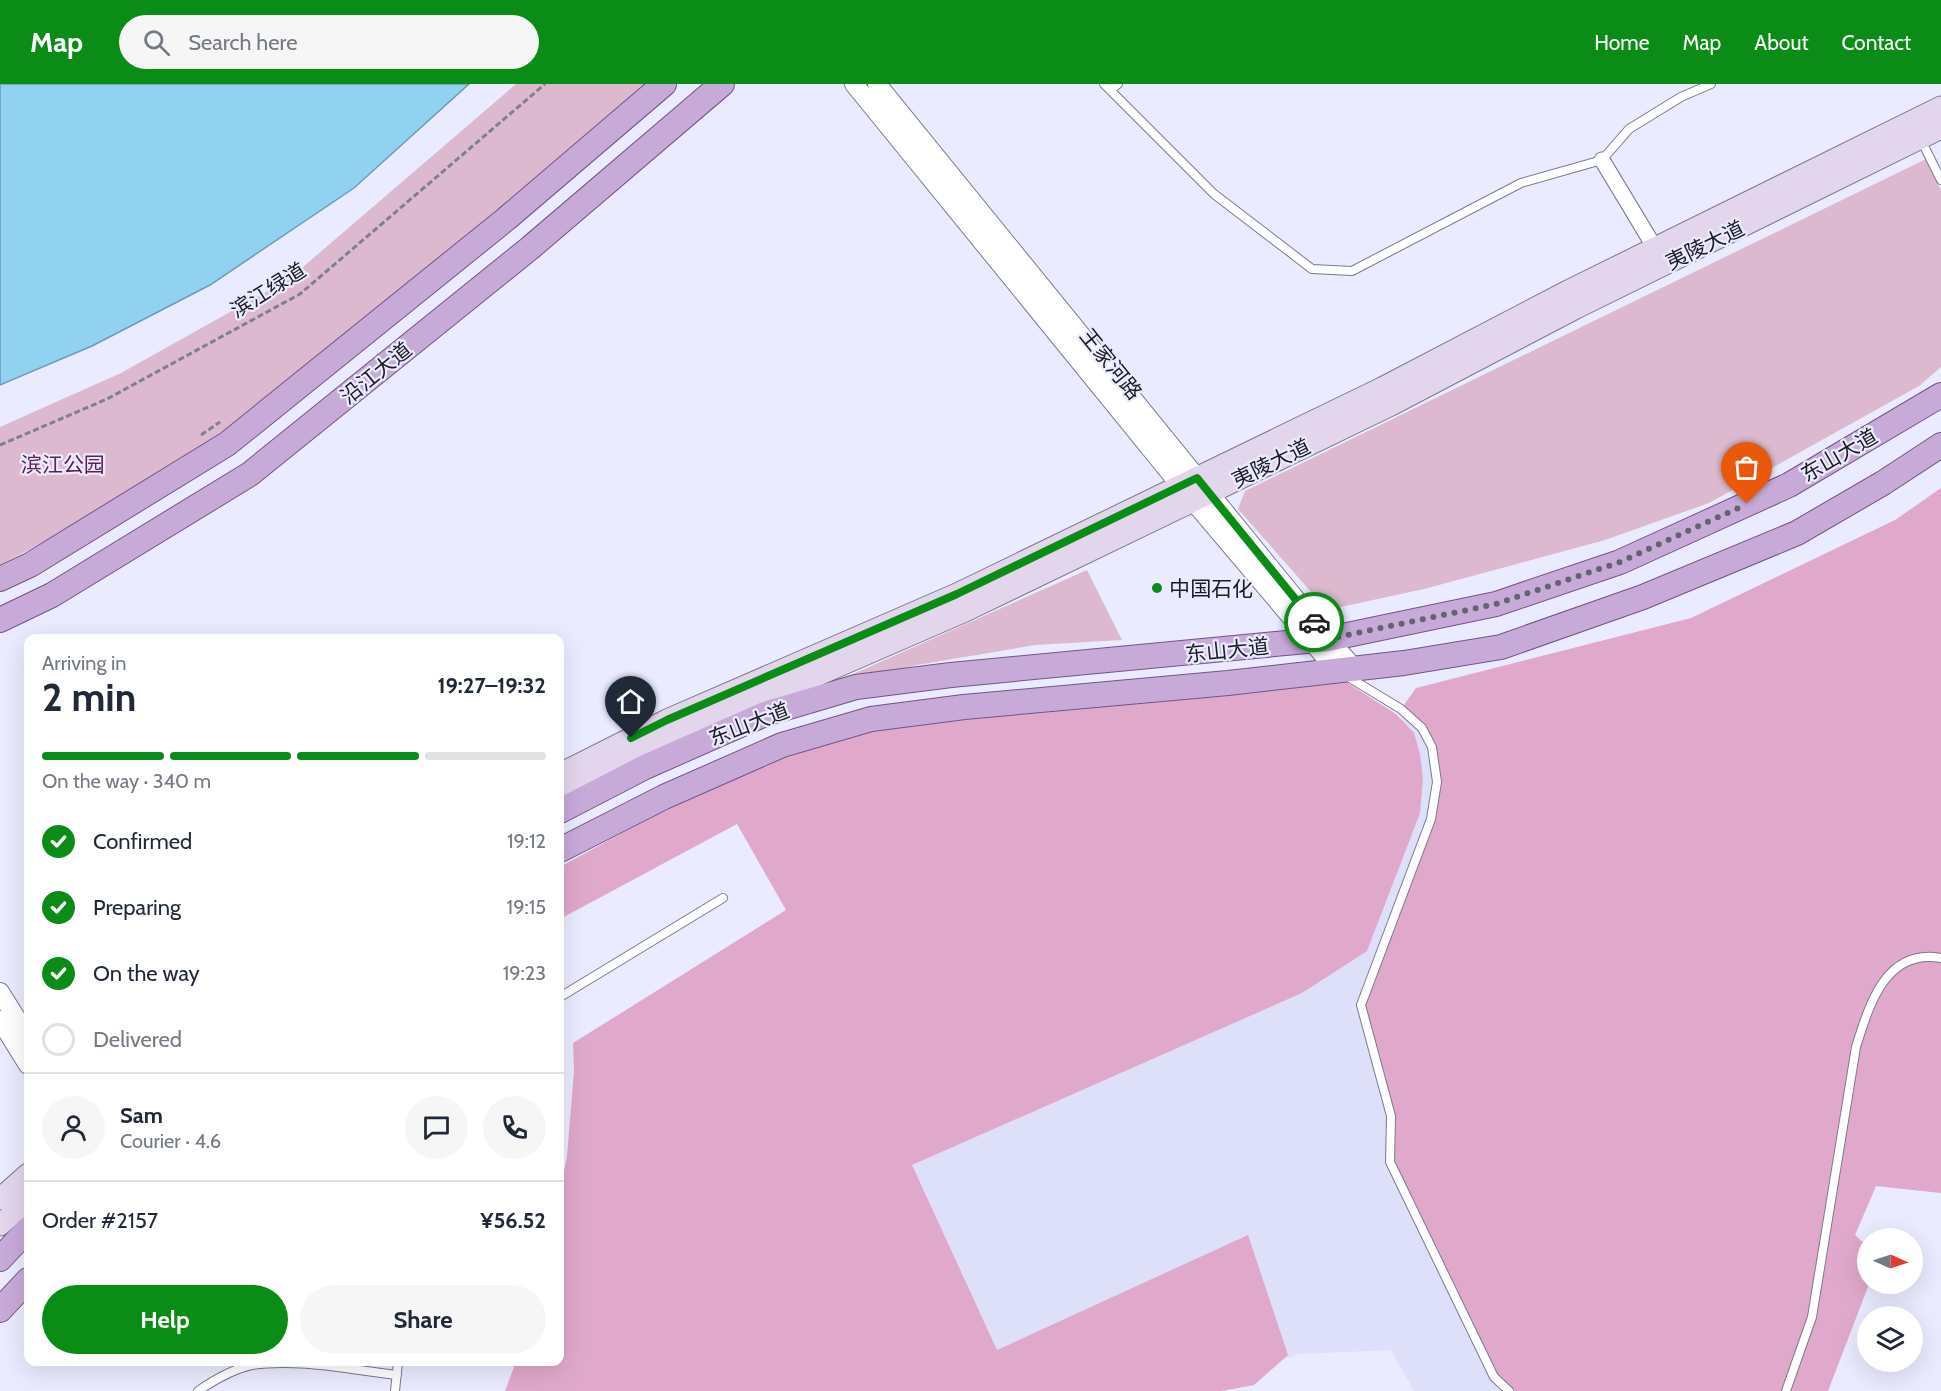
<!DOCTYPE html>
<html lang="en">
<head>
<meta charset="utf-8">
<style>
	body { margin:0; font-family:Cabin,"Noto Sans SC",sans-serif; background:#f6f6f7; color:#1f2937; height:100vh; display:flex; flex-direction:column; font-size:22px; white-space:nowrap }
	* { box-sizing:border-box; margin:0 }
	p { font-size:20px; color:#747a83 }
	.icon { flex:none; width:33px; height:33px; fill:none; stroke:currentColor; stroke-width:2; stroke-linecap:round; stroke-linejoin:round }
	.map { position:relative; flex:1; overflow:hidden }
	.details { position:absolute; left:24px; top:550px; width:540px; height:732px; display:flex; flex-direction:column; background:#fff; border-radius:12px; box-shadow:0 6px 24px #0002 }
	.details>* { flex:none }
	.needle { width:39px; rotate:93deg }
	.tools { position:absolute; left:1857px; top:1144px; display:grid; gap:12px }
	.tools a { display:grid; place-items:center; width:66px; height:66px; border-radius:50%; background:#fff; box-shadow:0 6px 24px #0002; font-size:30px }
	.pin { position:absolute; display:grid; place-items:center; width:51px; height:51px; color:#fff; margin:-62px -26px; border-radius:50% 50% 50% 0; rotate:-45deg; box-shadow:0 0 6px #0007 }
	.pin .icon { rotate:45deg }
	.courier { position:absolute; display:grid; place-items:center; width:60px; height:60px; margin:-30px; border:4px solid #0a8c17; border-radius:50%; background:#fff; color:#222; box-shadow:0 2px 8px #0007 }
	.head em { font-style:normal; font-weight:700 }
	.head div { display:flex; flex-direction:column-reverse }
	.head { display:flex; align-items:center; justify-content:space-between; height:102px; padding:0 18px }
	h1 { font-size:39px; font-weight:700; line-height:45px }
	.bar { display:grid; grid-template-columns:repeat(4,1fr); gap:9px 6px; align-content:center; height:72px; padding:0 18px }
	.bar i { height:8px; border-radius:4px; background:#e0e1e3 }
	.bar .current { background:#0a8c17 }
	.bar p { grid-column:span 4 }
	.line { display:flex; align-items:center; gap:15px; padding:0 18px; border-top:2px solid #e0e1e3 }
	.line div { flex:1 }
	.round { display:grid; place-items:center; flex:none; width:63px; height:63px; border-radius:32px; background:#f6f6f7 }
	ol { padding:0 18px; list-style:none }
	li { display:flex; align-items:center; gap:18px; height:66px }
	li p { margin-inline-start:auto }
	li .icon { padding:6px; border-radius:50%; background:#0a8c17; color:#fff; stroke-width:4 }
	li:last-child { color:#747a83 }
	li i { width:33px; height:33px; border:3px solid #e0e1e3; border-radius:50% }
	.action { display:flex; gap:12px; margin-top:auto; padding:12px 18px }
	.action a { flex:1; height:69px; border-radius:36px; background:#0a8c17; color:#fff; font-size:24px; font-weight:700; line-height:69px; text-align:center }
	.action a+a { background:#f6f6f7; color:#1f2937 }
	header { display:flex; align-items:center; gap:36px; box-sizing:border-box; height:84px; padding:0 30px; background:#0a8c17; color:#fff }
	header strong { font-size:28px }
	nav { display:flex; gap:33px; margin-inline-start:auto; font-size:21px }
	.search { width:420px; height:54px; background:#f6f6f7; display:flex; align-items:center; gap:15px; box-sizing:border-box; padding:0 21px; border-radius:33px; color:#747a83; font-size:22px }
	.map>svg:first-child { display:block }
	.built { fill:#dedff9 }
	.green { fill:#dcb9ce }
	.forest { fill:#e0a9cb }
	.water { fill:#91d2f0; stroke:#6e9bb2; stroke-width:1.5 }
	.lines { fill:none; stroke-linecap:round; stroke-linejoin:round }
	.service-casing { stroke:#7a7a8c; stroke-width:10 }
	.minor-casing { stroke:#7a7a8c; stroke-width:17 }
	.tertiary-casing { stroke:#7a7a8c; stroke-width:20 }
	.secondary-casing { stroke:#7a7a8c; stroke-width:23 }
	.primary-casing { stroke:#735488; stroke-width:26 }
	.path { stroke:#7f808d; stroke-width:3; stroke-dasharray:6 3; stroke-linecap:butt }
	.service { stroke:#fff; stroke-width:8 }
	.minor { stroke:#fff; stroke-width:15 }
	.tertiary { stroke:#fff; stroke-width:18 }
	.secondary { stroke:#e3d5ec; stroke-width:21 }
	.primary { stroke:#c8aad9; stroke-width:24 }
	.done { stroke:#63646f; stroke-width:6; stroke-dasharray:0 10.8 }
	.route { stroke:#0a8c17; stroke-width:8 }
	.poi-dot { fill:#0a8c17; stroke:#eaebfe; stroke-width:2 }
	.labels { text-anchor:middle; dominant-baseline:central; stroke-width:4.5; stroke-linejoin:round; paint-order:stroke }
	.street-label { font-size:21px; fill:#1b1b22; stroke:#eaebfe }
	.park-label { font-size:21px; fill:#61214d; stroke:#eaebfe }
	.poi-label { font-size:21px; fill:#1b1b22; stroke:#eaebfe; text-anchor:start }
</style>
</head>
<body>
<header>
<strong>Map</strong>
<div class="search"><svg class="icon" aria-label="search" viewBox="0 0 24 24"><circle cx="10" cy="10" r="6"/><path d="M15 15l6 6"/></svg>Search here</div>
<nav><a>Home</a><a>Map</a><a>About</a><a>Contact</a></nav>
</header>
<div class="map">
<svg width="1941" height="1307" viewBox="0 0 1941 1307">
	<rect width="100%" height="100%" fill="#eaebfe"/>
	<path class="built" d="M 1430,600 L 1941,1109 L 1876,1102 L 1855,1151 L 1867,1162 L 1869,1200 L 1828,1307 L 1414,1307 L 1391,1266 L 1299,1270 L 1199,1307 L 1071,1307 L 834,1228 L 982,799 L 1329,721 Z"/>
	<path class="green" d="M 516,0 L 648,0 L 515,114 L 287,300 L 209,357 L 92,432 L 0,481 L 0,343 L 121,289 L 289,195 Z
		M 1926,75 L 1941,106 L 1941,283 L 1919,302 L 1709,419 L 1605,456 L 1424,505 L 1327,526 L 1238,425 L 1245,407 Z
		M 1087,486 L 1122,556 L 1035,561 L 917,581 L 824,603 Z"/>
	<path class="forest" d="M 1941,404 L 1941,1109 L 1876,1102 L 1855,1151 L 1867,1162 L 1869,1200 L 1828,1307 L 1509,1307 L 1494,1293 L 1390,1078 L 1391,1032 L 1361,921 L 1431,735 L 1437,698 L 1432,663 L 1422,644 L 1401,625 L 1416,604 L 1691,534 L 1895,436 Z
		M 1335,591 L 1396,630 L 1414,649 L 1420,670 L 1423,695 L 1420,729 L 1367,867 L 1302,909 L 912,1081 L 997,1266 L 1248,1151 L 1288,1271 L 1254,1301 L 1222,1307 L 505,1307 L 516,1278 L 560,1278 L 560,1106 L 567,1073 L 574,987 L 573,959 L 786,826 L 737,740 L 560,835 L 560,783 L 653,732 L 779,676 L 871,641 Z"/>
	<path class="water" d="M 0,0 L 469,0 L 354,104 L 210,201 L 92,262 L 0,301 Z"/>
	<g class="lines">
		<defs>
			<path id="service" d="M 1104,0 L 1214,110 L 1312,185 L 1352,187 L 1521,99 L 1602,76 L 1629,45 L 1681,13 L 1711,0
				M 1110,6 L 1118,0
				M 1921,56 L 1941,96
				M 1345,591 L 1401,625 L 1422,644 L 1432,663 L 1437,698 L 1431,735 L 1361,921 L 1391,1032 L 1390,1078 L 1494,1293 L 1509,1307
				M 560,913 L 723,814
				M 198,1307 C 214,1296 233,1285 252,1281 C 297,1274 352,1286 397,1291
				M 395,1307 L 398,1278
				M 1786,1307 L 1812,1233 L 1856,963 C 1869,922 1885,864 1941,874"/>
			<path id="minor" d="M 1602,76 L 1655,164"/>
			<path id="tertiary" d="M 854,0 L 1193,417 L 1336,586
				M 877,0 L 1328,555 L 1354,584
				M 0,908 L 28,953
				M 0,936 L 28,981"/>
			<path id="secondary" d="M 560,690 L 667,636 L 957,510 L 1382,304 L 1568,207 L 1941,23
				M 560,711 L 675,653 L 965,527 L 1193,417 L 1391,321 L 1576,224 L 1941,44
				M 0,1115 L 28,1090
				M 0,1141 L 28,1116"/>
			<path id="primary" d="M 0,495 L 30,481 L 227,360 L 506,135 L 664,0
				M 0,536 L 52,511 L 250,390 L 530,164 L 722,0
				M 560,727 L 645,683 L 765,630 L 856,603 L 951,591 L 1328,555 L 1496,520 L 1620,478 L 1789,401 L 1941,311
				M 560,766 L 664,713 L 782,661 L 871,635 L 964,623 L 1228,599 L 1404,579 L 1501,563 L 1643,513 L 1797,449 L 1883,399 L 1941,361
				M 0,1175 L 28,1145
				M 0,1226 L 28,1196"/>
		</defs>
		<use href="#service" class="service-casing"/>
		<use href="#minor" class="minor-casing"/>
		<use href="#tertiary" class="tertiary-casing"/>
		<use href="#secondary" class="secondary-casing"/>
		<use href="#primary" class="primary-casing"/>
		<path class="path" d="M 201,351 L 220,338
			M 0,361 L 107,315 L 300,210 L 545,0"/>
		<use href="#service" class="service"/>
		<use href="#minor" class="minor"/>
		<use href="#tertiary" class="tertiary"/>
		<use href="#secondary" class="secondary"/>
		<use href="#primary" class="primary"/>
	</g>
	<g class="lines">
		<path class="done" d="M 1314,538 L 1328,555 L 1496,520 L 1620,478 L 1747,420"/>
		<path class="route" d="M 631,654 L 667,636 L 957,510 L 1197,394 L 1314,538"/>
	</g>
	<circle class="poi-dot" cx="1157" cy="504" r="6"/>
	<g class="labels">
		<g class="street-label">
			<text transform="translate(1705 161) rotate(-26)">夷陵大道</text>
			<text transform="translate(268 206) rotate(-32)">滨江绿道</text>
			<text transform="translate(1111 280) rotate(51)">王家河路</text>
			<text transform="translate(376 289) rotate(-39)">沿江大道</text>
			<text transform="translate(1839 371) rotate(-30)">东山大道</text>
			<text transform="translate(1271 379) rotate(-26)">夷陵大道</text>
			<text transform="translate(1227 566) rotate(-6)">东山大道</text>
			<text transform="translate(749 640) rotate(-21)">东山大道</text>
		</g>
		<g class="park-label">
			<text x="63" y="380">滨江公园</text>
		</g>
		<g class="poi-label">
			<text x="1169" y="504">中国石化</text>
		</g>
	</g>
</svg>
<div class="tools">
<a><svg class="needle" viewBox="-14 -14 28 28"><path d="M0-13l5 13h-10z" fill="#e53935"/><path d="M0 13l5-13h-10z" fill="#747a83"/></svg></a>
<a><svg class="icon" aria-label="layers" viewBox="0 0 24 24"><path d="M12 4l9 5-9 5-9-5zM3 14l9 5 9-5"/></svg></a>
</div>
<div class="pin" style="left:1747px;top:420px;background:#ea580c"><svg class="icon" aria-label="bag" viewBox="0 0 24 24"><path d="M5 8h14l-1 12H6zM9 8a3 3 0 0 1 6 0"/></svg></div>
<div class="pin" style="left:631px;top:654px;background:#1f2937"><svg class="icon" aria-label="home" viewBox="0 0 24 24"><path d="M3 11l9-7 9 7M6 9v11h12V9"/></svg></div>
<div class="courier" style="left:1314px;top:538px"><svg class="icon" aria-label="car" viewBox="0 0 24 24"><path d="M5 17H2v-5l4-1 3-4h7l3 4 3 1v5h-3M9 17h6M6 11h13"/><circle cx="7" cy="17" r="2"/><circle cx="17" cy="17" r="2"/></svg></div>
<section class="details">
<div class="head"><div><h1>2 min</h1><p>Arriving in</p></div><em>19:27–19:32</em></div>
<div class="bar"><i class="current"></i><i class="current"></i><i class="current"></i><i></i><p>On the way · 340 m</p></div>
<ol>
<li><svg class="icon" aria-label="check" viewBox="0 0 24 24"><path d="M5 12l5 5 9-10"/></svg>Confirmed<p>19:12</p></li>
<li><svg class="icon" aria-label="check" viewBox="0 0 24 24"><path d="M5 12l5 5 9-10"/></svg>Preparing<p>19:15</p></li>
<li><svg class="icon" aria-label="check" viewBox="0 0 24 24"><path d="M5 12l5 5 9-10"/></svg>On the way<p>19:23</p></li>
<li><i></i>Delivered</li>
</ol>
<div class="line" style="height:108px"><a class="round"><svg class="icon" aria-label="person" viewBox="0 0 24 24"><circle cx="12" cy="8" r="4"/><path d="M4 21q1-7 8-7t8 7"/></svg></a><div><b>Sam</b><p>Courier · 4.6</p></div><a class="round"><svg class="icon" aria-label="chat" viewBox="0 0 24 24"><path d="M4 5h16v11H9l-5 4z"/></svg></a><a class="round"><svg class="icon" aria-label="phone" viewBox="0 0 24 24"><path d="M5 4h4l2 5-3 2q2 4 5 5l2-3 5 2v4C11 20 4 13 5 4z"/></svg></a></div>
<div class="line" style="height:78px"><div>Order #2157</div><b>¥56.52</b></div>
<div class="action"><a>Help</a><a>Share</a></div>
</section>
</div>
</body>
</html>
